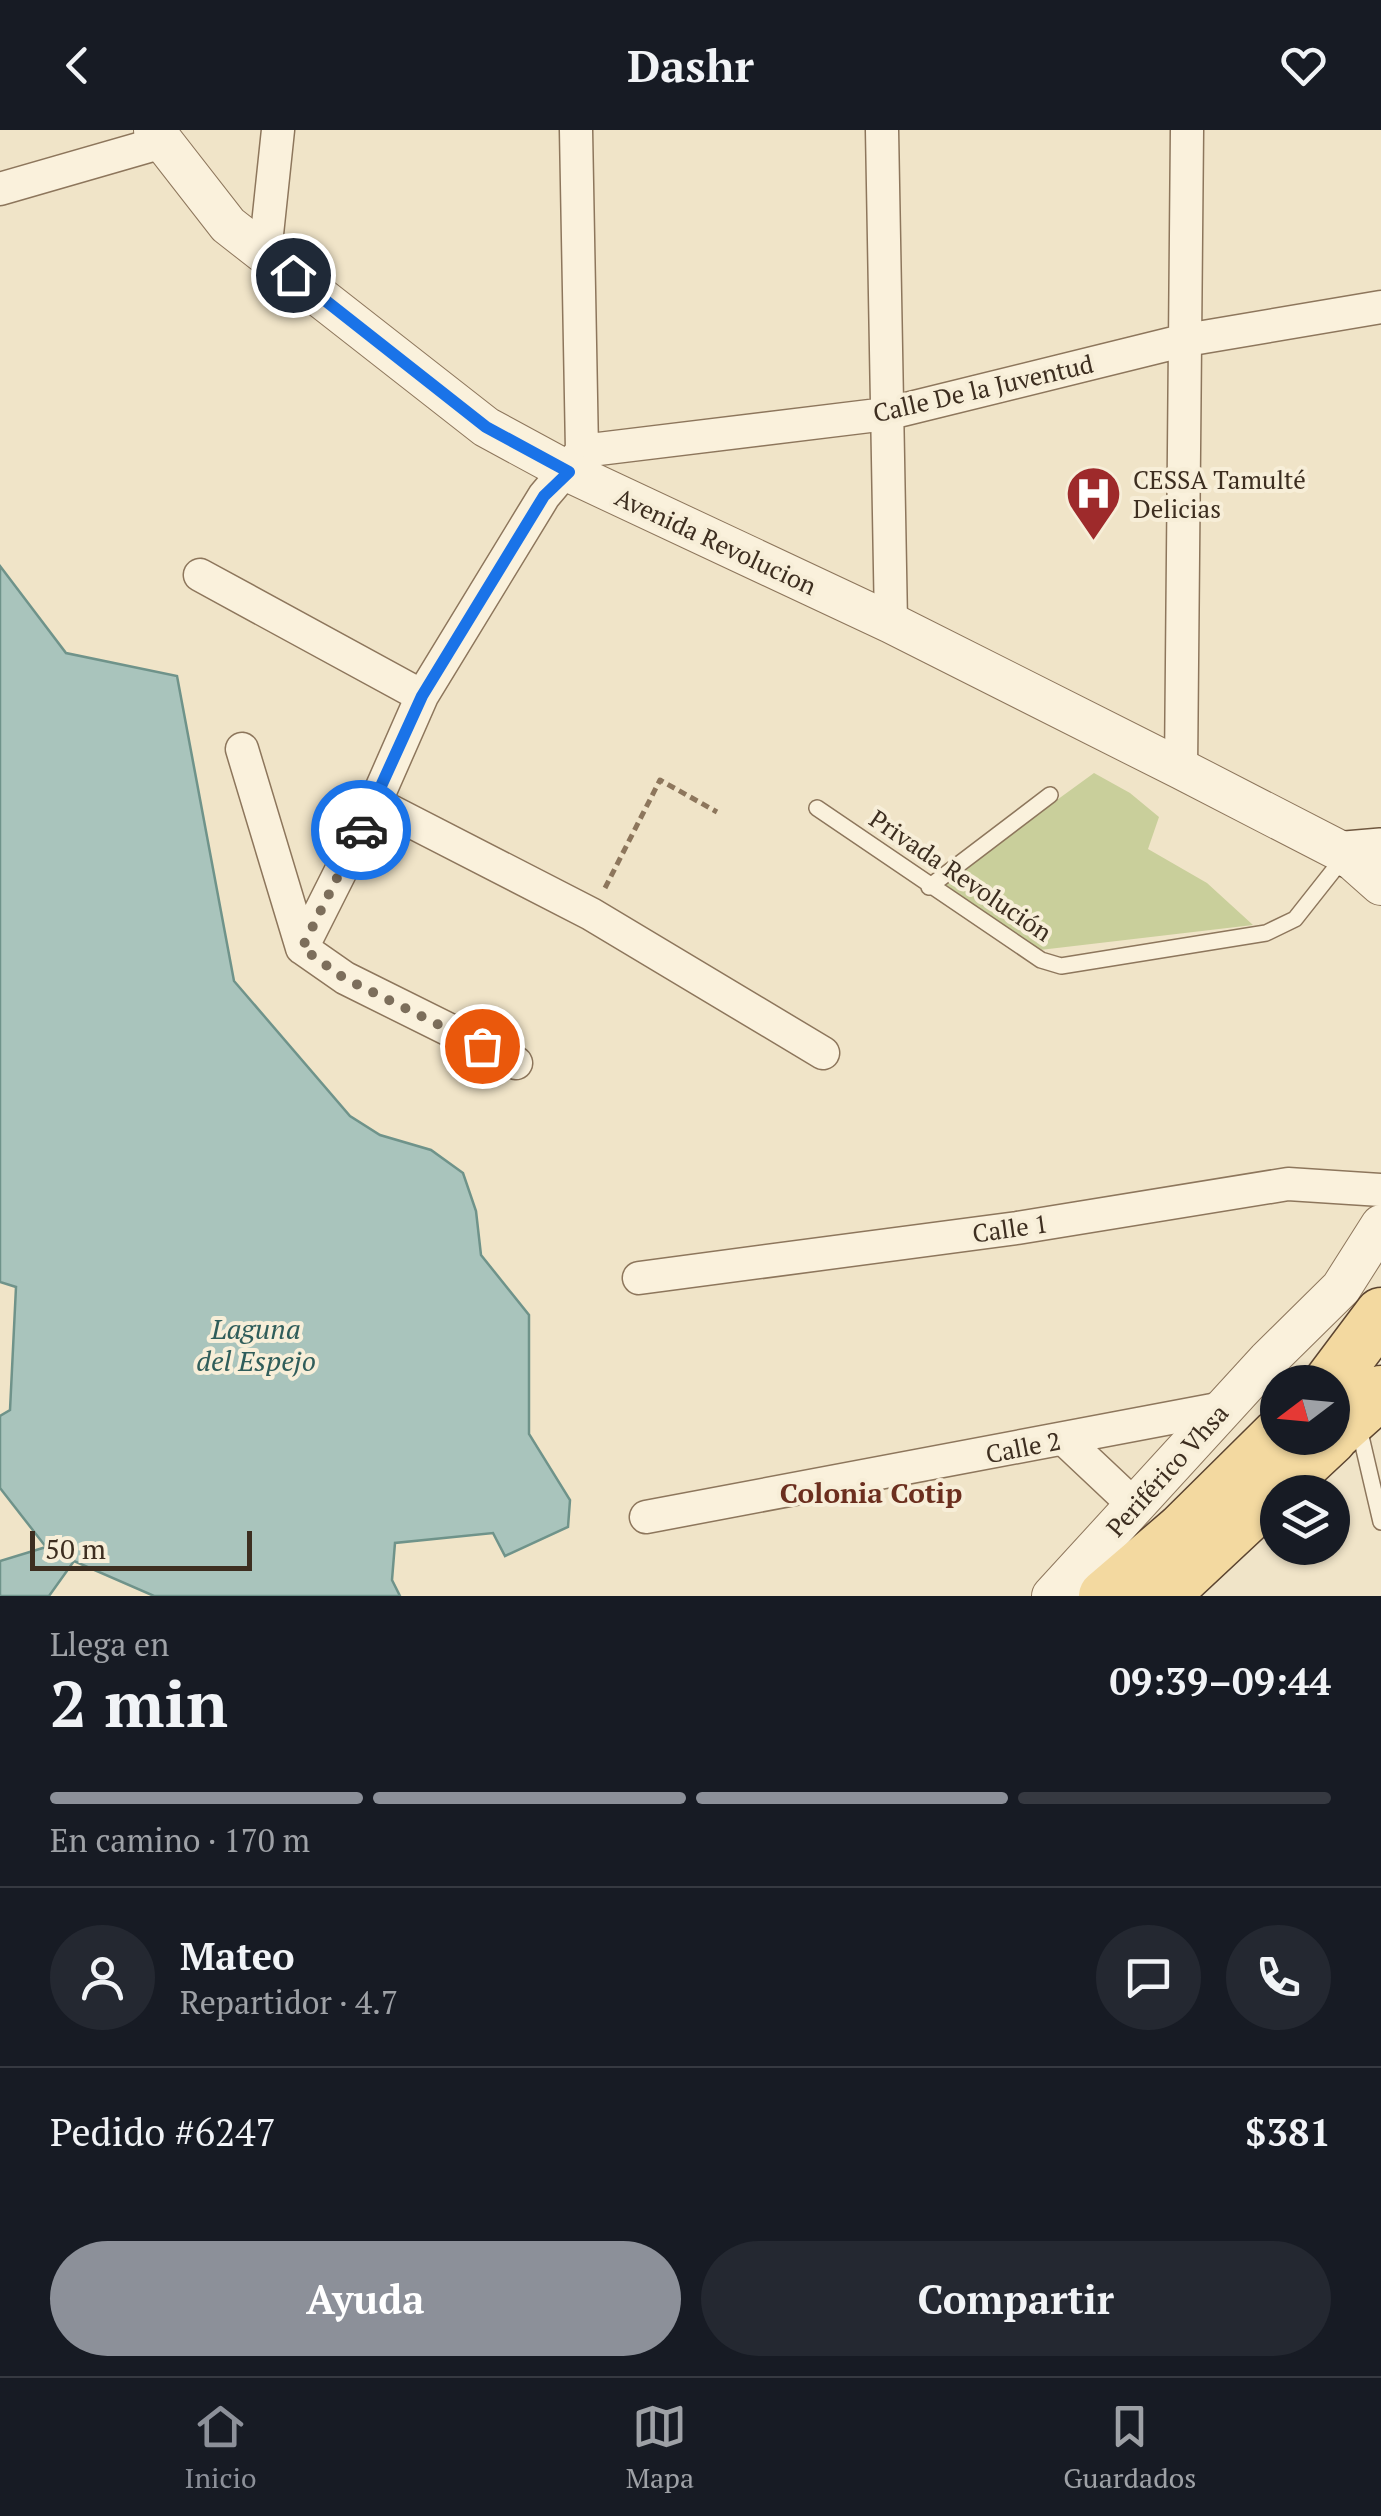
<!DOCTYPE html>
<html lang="es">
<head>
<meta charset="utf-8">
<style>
	body { margin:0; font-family:"PT Serif",serif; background:#242831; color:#f1f3f6; height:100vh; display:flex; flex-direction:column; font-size:38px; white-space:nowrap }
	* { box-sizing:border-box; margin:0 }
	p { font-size:32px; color:#9ea1a6 }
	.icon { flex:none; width:55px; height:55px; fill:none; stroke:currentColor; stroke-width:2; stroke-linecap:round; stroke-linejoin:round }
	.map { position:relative; height:1466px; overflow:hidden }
	.side { display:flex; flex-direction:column; background:#171b24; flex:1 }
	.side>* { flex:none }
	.needle { width:65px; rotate:254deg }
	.fabs { position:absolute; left:1260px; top:1235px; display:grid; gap:20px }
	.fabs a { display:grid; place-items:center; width:90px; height:90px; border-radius:50%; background:#171b24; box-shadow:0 2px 8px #0004; font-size:50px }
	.scale { position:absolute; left:30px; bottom:25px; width:222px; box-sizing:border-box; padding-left:10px; border:5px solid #3d2e20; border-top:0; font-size:28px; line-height:35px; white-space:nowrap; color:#3d2e20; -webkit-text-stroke:8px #f7eed8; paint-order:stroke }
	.pin { position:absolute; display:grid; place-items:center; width:85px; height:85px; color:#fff; margin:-42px; border:5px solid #fff; border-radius:50%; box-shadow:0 2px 10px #0007 }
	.courier { position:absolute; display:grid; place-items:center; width:100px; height:100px; margin:-50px; border:8px solid #1a73e8; border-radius:50%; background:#fff; color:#222; box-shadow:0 2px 12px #0007 }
	.head em { font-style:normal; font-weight:600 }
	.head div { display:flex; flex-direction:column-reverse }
	.head { display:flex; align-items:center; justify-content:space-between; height:170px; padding:0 50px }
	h1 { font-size:65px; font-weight:600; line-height:75px }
	.bar { display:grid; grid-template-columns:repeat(4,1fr); gap:15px 10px; align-content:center; height:120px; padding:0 50px }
	.bar i { height:12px; border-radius:8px; background:#363941 }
	.bar .on { background:#8c9099 }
	.bar p { grid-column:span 4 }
	.line { display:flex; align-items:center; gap:25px; padding:0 50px; border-top:2px solid #363941 }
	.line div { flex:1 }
	.round { display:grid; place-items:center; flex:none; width:105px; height:105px; border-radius:52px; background:#242831 }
	.button { display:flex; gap:20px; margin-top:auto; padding:20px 50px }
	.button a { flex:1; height:115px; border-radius:60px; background:#8c9099; color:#fff; font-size:40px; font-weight:600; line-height:115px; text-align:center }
	.button a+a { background:#242831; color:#f1f3f6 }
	header { display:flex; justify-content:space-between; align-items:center; height:130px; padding:0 50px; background:#171b24; font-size:45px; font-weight:600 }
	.menu { display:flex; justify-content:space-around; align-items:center; height:140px; border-top:2px solid #363941; background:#171b24; font-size:28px; color:#9ea1a6 }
	.menu a { display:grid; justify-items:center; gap:5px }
	.menu .on { color:#8c9099 }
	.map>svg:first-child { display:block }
	.green { fill:#c9cf9b }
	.water { fill:#a9c4bc; stroke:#6f938a; stroke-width:2.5 }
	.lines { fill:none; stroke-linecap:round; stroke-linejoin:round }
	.service-casing { stroke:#8d765c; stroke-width:18 }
	.minor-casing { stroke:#8d765c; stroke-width:35 }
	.tertiary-casing { stroke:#8d765c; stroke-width:42 }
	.secondary-casing { stroke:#6f573f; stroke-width:48 }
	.primary-casing { stroke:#5b4430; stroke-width:55 }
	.path { stroke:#8d765c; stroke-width:5; stroke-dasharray:8 5; stroke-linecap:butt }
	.service { stroke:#faf1dc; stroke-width:15 }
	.minor { stroke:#faf1dc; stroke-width:32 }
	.tertiary { stroke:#faf1dc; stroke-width:40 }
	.secondary { stroke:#faf1dc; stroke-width:45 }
	.primary { stroke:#f3d9a0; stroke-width:52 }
	.done { stroke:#7c6e5b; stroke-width:10; stroke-dasharray:0 18 }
	.route { stroke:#1a73e8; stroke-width:12 }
	.labels { text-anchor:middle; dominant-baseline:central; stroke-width:8; stroke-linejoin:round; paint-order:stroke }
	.street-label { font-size:25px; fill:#3d2e20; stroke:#f7eed8 }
	.poi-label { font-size:25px; fill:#3d2e20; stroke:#f7eed8; text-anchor:start }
	.water-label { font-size:28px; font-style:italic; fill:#2f5d5a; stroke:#f7eed8 }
	.neighbourhood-label { font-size:28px; font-weight:bold; fill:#6b2e1e; stroke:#f7eed8 }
</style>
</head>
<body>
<header><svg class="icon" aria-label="back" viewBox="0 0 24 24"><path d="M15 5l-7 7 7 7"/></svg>Dashr<svg class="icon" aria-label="heart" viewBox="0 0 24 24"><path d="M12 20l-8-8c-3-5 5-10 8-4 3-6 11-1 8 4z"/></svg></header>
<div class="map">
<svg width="1381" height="1466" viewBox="0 0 1381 1466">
	<rect width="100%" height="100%" fill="#f0e4c8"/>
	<path class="green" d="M 1094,643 L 1130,663 L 1159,687 L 1148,719 L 1207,753 L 1253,795 L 1040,820 L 943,753 Z"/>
	<path class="water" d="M 0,436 L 66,523 L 177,546 L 234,851 L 350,986 L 380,1005 L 431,1020 L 463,1043 L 476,1081 L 481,1125 L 529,1185 L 529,1304 L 570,1370 L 568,1397 L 505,1426 L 493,1403 L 395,1413 L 392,1450 L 400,1466 L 154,1466 L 74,1431 L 49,1466 L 0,1466 L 0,1431 L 46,1417 L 0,1358 L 0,1286 L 10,1280 L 16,1157 L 0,1152 Z"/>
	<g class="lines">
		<defs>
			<path id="service" d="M 817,678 L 1041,830 L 1061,836 L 1266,803 L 1295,789 L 1344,727
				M 929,757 L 1050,665
				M 1359,1298 L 1381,1392"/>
			<path id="minor" d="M 882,0 L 891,493
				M 0,59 L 163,12
				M 265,123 L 278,0
				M 582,321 L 886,284 L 1186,210 L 1381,177
				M 200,445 L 422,566
				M 242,619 L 302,818
				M 1181,639 L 1187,0
				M 375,673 L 591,784 L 823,923
				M 302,818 L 375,673 L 422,566 L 544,366 L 582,321 L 576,0
				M 302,818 L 345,848 L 516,933
				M 639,1148 L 1017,1098 L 1288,1054 L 1381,1060
				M 1064,1309 L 1133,1374
				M 646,1387 L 1223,1278"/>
			<path id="tertiary" d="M 154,0 L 228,95 L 486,297 L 569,342 L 891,493 L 1181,639 L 1346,724 L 1381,755
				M 1052,1466 L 1268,1230 L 1341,1158 L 1381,1095"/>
			<path id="secondary" d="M 1346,724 L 1381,721"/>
			<path id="primary" d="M 1330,1252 L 1381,1184
				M 1332,1306 L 1381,1262
				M 1105,1466 L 1182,1400 L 1278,1305
				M 1162,1466 L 1331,1308"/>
		</defs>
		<use href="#service" class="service-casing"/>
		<use href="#minor" class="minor-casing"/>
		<use href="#tertiary" class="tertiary-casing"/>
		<use href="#secondary" class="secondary-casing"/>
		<use href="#primary" class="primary-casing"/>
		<path class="path" d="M 605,758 L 660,650 L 717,682"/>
		<use href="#service" class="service"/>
		<use href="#minor" class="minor"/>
		<use href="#tertiary" class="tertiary"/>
		<use href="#secondary" class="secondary"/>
		<use href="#primary" class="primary"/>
	</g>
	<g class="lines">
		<path class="done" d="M 361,700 L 302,818 L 344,848 L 482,916"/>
		<path class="route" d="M 293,145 L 486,297 L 569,342 L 544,366 L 422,566 L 361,700"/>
	</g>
	<defs>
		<symbol id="hospital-pin" viewBox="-11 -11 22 30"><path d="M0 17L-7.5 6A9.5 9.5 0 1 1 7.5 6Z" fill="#9e2a2b" stroke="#f7eed8"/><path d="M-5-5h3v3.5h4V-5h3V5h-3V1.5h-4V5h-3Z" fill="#fff"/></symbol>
	</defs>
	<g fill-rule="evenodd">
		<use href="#hospital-pin" x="1062" y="332" width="63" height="86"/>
	</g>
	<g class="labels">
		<g class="street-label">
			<text transform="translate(983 258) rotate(-13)">Calle De la Juventud</text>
			<text transform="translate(716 411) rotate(25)">Avenida Revolucion</text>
			<text transform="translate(961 745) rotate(34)">Privada Revolución</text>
			<text transform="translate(1010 1098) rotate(-8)">Calle 1</text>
			<text transform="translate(1023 1317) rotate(-11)">Calle 2</text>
			<text transform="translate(1167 1340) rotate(-48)">Periférico Vhsa</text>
		</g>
		<g class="poi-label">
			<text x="1133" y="349">CESSA Tamulté<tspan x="1133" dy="29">Delicias</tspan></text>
		</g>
		<g class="water-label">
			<text x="256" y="1198">Laguna<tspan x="256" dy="32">del Espejo</tspan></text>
		</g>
		<g class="neighbourhood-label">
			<text x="871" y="1362">Colonia Cotip</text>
		</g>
	</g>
</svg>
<div class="fabs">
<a><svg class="needle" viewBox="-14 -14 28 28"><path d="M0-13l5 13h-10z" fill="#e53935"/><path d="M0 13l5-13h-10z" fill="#9ea1a6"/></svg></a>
<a><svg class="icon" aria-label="layers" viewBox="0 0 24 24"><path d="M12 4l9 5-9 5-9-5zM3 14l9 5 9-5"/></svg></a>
</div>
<div class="scale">50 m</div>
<div class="pin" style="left:482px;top:916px;background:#ea580c"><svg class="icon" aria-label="bag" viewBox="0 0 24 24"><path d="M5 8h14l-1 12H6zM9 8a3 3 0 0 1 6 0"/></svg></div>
<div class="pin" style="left:293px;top:145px;background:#1f2937"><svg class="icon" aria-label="home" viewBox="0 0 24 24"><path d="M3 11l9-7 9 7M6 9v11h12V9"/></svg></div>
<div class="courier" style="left:361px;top:700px"><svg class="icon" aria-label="car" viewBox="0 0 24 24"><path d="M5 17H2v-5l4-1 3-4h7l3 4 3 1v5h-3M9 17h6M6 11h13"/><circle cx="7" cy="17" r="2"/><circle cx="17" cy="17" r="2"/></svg></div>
</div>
<section class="side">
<div class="head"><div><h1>2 min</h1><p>Llega en</p></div><em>09:39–09:44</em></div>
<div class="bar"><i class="on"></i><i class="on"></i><i class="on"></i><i></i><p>En camino · 170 m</p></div>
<div class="line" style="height:180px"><a class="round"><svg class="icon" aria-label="person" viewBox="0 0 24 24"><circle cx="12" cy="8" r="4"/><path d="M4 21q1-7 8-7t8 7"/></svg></a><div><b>Mateo</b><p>Repartidor · 4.7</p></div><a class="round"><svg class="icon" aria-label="chat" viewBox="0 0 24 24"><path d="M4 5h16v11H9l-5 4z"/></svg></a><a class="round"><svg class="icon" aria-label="phone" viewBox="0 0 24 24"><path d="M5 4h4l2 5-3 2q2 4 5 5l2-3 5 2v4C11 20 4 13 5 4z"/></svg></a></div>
<div class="line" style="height:130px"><div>Pedido #6247</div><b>$381</b></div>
<div class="button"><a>Ayuda</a><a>Compartir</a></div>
</section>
<nav class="menu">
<a class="on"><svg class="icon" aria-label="home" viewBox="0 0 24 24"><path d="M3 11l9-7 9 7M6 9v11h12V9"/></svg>Inicio</a>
<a><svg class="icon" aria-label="map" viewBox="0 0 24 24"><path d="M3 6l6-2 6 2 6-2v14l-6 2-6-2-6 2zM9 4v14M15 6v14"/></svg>Mapa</a>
<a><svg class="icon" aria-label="saved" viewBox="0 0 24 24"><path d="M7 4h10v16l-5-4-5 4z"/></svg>Guardados</a>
</nav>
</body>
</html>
